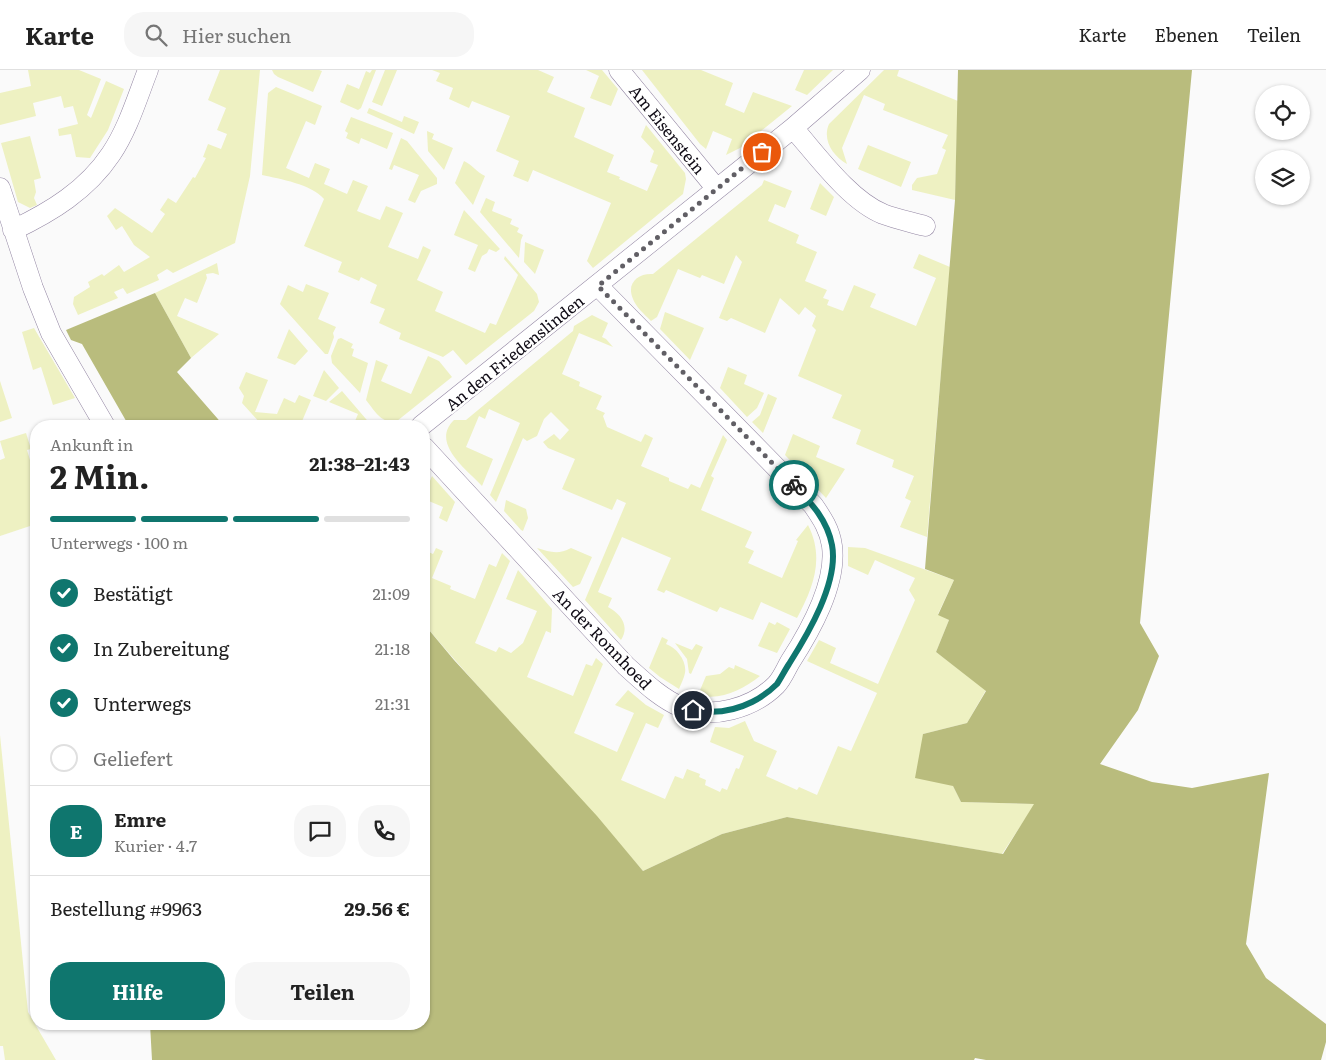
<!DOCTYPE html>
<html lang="de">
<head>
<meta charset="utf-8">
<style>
	body { margin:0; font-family:Literata,serif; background:#f6f6f6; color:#222; height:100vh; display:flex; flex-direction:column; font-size:19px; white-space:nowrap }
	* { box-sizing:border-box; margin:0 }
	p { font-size:16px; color:#767676 }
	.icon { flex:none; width:28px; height:28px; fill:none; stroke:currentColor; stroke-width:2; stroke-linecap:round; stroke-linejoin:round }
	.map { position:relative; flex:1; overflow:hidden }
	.details { position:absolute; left:30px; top:350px; width:400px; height:610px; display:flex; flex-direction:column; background:#fff; border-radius:20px; box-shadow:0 1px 4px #0004 }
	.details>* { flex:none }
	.buttons { position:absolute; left:1255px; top:15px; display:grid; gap:10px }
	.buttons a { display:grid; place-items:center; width:55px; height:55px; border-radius:50%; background:#fff; box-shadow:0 1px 4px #0004; font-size:25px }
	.pin { position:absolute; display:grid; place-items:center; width:42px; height:42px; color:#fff; margin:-21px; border:2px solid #fff; border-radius:50%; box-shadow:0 1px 5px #0007 }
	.courier { position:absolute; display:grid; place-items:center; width:50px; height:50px; margin:-25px; border:4px solid #0f766e; border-radius:50%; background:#fff; color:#222; box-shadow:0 1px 6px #0007 }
	.summary em { font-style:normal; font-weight:700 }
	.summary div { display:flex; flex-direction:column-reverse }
	.summary { display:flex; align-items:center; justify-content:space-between; height:85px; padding:0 20px }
	h1 { font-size:32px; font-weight:700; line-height:38px }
	.bar { display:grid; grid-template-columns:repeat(4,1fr); gap:8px 5px; align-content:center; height:60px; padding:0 20px }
	.bar i { height:6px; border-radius:4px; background:#e0e0e0 }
	.bar .current { background:#0f766e }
	.bar p { grid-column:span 4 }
	.line { display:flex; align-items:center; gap:12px; padding:0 20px; border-top:1px solid #e0e0e0 }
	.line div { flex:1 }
	.round { display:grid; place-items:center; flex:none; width:52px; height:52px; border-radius:20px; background:#f6f6f6 }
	ol { padding:0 20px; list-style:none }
	li { display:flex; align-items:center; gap:15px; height:55px }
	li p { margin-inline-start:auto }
	li .icon { padding:5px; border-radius:50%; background:#0f766e; color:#fff; stroke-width:4 }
	li:last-child { color:#767676 }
	li i { width:28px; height:28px; border:2px solid #e0e0e0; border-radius:50% }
	.primary-button { display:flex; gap:10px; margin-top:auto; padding:10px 20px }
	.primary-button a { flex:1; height:58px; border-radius:20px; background:#0f766e; color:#fff; font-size:20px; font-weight:700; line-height:58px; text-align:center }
	.primary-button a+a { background:#f6f6f6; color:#222 }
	header { display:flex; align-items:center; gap:30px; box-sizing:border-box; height:70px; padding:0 25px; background:#fff; border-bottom:1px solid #e0e0e0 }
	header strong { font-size:24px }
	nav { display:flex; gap:28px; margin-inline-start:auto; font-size:18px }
	.search { width:350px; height:45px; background:#f6f6f6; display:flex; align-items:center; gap:12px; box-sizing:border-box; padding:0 18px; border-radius:20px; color:#767676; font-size:19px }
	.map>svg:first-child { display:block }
	.green { fill:#eef1c2 }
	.forest { fill:#b9bc7d }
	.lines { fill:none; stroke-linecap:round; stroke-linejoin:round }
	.street-casing { stroke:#9386a3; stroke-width:21 }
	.street { stroke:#fff; stroke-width:20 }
	.done { stroke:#615f65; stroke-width:5; stroke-dasharray:0 9 }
	.route { stroke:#0f766e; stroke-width:6 }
	.labels { text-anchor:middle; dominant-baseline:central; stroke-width:5; stroke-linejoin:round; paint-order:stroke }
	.street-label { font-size:16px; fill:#0f0b15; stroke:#fff }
</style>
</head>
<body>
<header>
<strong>Karte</strong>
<div class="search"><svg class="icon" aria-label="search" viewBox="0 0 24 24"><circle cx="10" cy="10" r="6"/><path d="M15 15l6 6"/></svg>Hier suchen</div>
<nav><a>Karte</a><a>Ebenen</a><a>Teilen</a></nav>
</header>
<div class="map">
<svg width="1326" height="990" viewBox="0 0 1326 990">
	<rect width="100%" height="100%" fill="#fafafa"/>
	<path class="green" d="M 28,0 L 79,0 L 101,9 L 87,45 L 91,48 L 106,11 L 124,19 L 108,60 L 90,88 L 76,87 L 71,64 L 59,66 L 58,59 L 78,54 L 73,36 L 64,38 L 61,26 L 33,33 L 36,46 L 0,55 L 0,23 L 31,16 Z
		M 220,0 L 260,0 L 250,106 L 235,173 L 173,203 L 167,199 L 157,205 L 159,210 L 127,224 L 123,218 L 114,222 L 118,228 L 78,245 L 73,234 L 74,227 L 90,217 L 88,212 L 102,204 L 104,206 L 119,195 L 124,202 L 150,187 L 134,175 L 122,156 L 116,160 L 107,146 L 115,138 L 152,163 L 165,144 L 160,140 L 168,128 L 176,133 L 193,107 L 195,108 L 206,88 L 203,87 L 208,74 L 221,79 L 227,64 L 217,60 L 226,38 L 208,30 Z
		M 272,0 L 319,0 L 322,1 L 313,22 L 278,7 L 274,4 Z
		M 372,0 L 376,0 L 361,38 L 358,40 L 340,32 L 347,14 L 359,19 L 366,1 L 370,3 Z
		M 385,0 L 397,0 L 382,36 L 372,32 Z
		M 432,0 L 538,0 L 554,7 L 547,22 L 585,38 L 574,67 L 614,85 L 607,102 L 620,107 L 619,109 L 647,121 L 658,95 L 650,92 L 654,81 L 641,67 L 646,55 L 685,103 L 686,109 L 683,124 L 593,198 L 587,191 L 611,133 L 533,100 L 528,112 L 513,106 L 519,91 L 496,81 L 510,46 L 472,31 L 469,38 L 449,29 L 453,18 L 436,11 L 440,3 Z
		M 586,0 L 602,0 L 618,19 L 611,36 L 590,28 L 599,6 Z
		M 642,0 L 701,0 L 733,13 L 725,35 L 744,43 L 753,22 L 792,36 L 740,78 L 726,85 L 732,69 L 713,61 L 706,79 L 700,74 Z
		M 804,0 L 833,0 L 807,25 L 795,20 Z
		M 884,0 L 899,0 L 897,6 L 958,31 L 955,130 L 912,120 L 912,115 L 917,108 L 937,104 L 946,80 L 942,78 L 948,65 L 883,40 L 885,34 L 864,25 L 842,78 L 847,94 C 833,86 822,70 829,54 Z
		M 276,17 L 322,36 L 315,55 L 306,51 L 286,98 L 309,108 L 315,93 L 330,99 L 324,114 L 347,124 L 353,110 L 368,116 L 357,141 L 380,150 L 386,136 L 403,143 L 388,177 L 418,189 L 423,176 L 431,180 L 417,210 L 443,222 L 435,241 L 485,263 L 490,253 L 496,255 L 518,205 L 504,189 L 505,186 L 537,224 L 539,232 L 534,241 L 466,295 L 453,280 L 443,287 L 399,269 L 401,263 L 379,253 L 385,239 L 370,233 L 377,215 L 361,207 L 359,211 L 338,202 L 342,192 L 304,176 L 324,129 C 311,114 280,109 262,105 L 268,23 Z
		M 369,38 L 402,52 L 404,46 L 419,52 L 414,64 L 367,43 Z
		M 351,47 L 393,63 L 387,79 L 361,68 L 359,74 L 346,68 L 348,63 L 345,61 Z
		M 427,61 L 434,64 L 432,69 L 453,78 L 444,100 L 428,81 Z
		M 30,66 L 41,108 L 34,110 L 36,122 L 34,128 L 37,135 L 30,138 L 18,132 L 1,73 Z
		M 401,68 L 407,71 L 437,108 L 437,114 L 421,121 L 415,133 L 408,130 L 419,105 L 394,95 L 392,100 L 389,99 Z
		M 868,75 L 911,92 L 901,117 L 858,99 Z
		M 464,91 C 473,95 476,102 485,106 L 473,135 L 455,113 Z
		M 764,110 L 792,121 L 785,138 L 775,134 L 768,151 L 799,165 L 796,173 L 817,182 L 805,211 L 827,220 L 823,228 L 829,230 L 827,235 L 843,241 L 854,215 L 876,224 L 870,237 L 916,256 L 936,208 L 913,198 L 919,184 L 950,197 L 927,467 L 900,457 L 911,431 L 905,428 L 914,406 L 892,397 L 894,390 L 856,374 L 861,360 L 832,348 L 842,325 L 798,306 L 816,260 L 812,256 L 816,246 L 805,237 L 799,245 L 780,228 L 765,263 L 731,248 L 727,251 L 719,248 L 742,192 L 736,185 L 724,214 L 702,205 L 700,208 L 678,199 L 657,247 L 651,251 C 644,244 636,237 633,229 C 626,213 638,203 653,204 L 762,115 Z
		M 820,113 L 834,127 L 826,146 L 810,139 Z
		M 486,128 L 495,132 L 492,141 L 512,149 L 510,154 L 519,158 L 517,162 L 523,165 L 521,170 L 519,188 L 480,142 Z
		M 464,140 L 500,179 L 496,182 L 489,179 L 487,183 L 482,186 L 475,202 L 468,199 L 478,175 L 454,165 Z
		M 525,172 L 544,180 L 535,204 L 524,192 Z
		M 217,193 L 219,205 L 213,203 L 206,204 L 207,208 L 197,233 L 185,228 L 177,246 L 219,264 L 191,288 L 155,223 Z
		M 306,214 L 329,223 L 318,249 L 336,257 L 333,263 L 334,267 L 328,284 L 325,284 L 280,234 L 288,215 L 303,222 Z
		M 665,242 L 704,258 L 690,290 L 660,259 Z
		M 592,245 L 608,253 L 602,267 L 606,269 L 613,277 L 579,263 L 562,304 L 580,312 L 579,316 L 602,326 L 596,339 L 605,343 L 603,346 L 607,357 L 641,372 L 645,364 L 653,368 L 641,396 L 669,408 L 669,411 L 688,419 L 691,414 L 700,418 L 723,365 L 727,370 L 711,406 L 714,408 L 701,440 L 752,462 L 745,477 L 754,481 L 748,493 L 782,508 L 798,471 L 796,470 L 808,455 C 825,488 813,518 797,548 L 761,532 L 753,550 L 720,537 L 717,542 L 666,520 L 664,523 L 657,520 L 671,488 L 622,467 L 598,522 L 612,528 L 608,537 C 621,544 630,556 621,570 L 585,530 L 626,433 L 617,429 L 612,440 L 562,419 L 575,389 L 548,378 L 543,372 L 554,364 L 560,370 L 569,360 L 551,342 L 544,349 L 537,366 L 527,371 L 523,368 L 496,432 L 490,425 L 520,353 L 489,339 L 485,349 L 479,346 L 466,377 L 493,389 L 482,416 C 467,400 430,373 454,350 L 466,350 L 573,261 L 574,256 Z
		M 34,258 L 75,328 L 53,335 L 41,297 L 33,300 L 22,262 Z
		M 289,259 L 308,281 L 295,295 L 277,288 Z
		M 341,268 L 353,274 L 351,278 L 354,279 L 352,286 L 368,293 L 360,323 L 332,293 L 331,286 L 338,269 Z
		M 428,286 L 439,291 L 452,307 L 397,351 C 382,355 374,340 366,330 L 376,290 L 388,295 L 381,311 L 411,324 Z
		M 728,297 L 747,305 L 744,314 L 764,323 L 757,338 L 747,347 L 720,318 Z
		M 324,300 L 339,318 L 326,331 L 313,326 Z
		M 246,302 L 268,310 L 255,342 L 277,344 L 284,328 L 295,333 L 299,325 L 311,330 L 300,356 L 268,356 L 264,352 L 261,354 L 242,333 L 244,326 L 239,318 Z
		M 0,311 L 12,348 L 0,352 Z
		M 342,321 L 372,356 L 353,356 L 358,344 L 329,332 Z
		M 768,324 L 777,328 L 763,363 L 752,352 L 760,345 Z
		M 26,363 L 31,379 L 27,380 L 33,400 L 36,399 L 36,454 L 0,466 L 0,390 L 5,388 L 0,371 Z
		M 793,364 L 820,376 L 816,387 L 845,399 L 826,428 L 785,385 Z
		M 432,406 L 455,432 L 447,452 L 439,448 L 443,437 L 424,429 L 424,425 Z
		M 506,430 L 526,439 L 528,448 L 523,461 L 521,460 L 504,441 Z
		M 848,477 L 865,478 L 954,510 L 938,544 L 949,550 L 936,582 L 986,620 L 967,653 L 923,664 L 953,716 L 961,732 L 1035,734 L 1002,784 L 787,747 L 722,764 L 643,801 C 572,717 495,638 424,554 L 424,482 L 426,481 L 433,484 L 436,478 L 443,481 L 432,508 L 451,516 L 450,519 L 475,529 L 489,494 L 496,497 L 502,483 L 510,491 L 475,573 L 496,582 L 499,577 L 511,583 L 523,573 L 537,541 L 506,529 L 518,500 L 552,539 L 551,563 L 546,561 L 527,607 L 573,626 L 586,594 L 592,596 L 596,588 L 603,594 L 574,663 L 617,682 L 634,643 L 615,635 L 628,620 L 646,635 L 664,645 L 658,658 L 646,653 L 621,710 L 665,729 L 675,706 L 683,709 L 687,699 L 700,704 L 699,707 L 706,710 L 705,715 L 720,722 L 722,718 L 727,720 L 736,698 L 739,699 L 744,686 L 710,672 L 715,657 L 729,658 L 745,651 L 754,671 L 777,681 L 766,706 L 797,720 L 799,717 L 817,725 L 838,676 L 851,681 L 877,623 L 807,591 L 819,570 L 836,578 L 830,593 L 878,614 L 915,530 L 909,520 L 915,508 L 875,490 L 868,505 L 848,496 Z
		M 537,478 C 550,482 558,485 571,478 L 592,487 L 580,514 L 573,517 Z
		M 769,552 L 775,555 L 777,552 L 790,559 L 777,583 L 758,576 Z
		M 662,567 L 668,570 L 666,574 C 677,578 687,591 685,603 C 684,608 681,614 679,619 L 660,607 L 649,598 Z
		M 675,573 L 692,580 L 696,574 L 703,577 L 691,604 L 689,603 L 687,589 Z
		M 735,595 L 760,606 C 742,620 721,631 698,625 L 706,606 L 720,604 L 729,597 L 734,599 Z
		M 0,665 L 28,942 L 56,990 L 5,990 L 3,976 L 0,976 Z"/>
	<path class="forest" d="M 958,0 L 1192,0 L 1140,553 L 1159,586 L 1138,640 L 1100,694 L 1152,712 L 1192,718 L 1269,703 L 1246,874 L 1266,908 L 1326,954 L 1326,972 L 1321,990 L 986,990 L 975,988 L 974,990 L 152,990 L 150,954 L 424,954 L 424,554 L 454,590 L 597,746 L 643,801 L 722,764 L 787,747 L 1003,784 L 1034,734 L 961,732 L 953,716 L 915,708 L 923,664 L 967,653 L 986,621 L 936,582 L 949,550 L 938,545 L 954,510 L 925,499 L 955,130 Z
		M 155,223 L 191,288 L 177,302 L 224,356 L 129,356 L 82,274 L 71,270 L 66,260 Z"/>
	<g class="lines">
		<defs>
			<path id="street" d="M 619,0 L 716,118
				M 793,58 C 817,85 849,130 883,144 C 896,149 911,152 925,156
				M 0,118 L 33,218 L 51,263 L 105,356
				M 13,160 C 51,142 87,120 111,84 C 128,59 137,28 148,0
				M 421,356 L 793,58 L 860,0
				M 424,377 L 626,596 C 643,611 660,628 681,637 C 712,650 753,638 776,615 C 782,609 786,599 790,592 C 810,561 837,514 832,476 C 830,460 822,448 813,435 L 598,216"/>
		</defs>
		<use href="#street" class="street-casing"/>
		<use href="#street" class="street"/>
	</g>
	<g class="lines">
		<path class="done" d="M 762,82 L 598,216 L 794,415"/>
		<path class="route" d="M 693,640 C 713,644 734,641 752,632 C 760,628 771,620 777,614 C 781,608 785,600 789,594 C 808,564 839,512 832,475 C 827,449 811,433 794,415"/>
	</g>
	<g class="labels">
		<g class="street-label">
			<text transform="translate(668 59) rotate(51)">Am Eisenstein</text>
			<text transform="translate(514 282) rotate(-39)">An den Friedenslinden</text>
			<text transform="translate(603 568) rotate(46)">An der Ronnhoed</text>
		</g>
	</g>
</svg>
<div class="buttons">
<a><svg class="icon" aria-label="locate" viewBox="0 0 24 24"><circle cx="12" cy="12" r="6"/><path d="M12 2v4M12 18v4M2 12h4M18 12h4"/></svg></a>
<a><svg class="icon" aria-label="layers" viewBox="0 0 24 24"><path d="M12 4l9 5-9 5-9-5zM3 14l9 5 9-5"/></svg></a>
</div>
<div class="pin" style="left:762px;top:82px;background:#ea580c"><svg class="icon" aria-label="bag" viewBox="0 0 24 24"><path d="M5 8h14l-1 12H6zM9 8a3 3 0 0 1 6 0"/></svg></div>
<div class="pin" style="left:693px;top:640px;background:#1f2937"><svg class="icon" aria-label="home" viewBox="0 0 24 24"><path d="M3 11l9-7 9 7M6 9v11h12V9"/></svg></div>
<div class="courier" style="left:794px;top:415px"><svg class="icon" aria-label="bike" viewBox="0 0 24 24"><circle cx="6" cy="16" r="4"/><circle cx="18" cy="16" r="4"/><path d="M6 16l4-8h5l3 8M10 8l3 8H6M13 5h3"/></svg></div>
<section class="details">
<div class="summary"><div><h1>2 Min.</h1><p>Ankunft in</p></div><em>21:38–21:43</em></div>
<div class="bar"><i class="current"></i><i class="current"></i><i class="current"></i><i></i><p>Unterwegs · 100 m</p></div>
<ol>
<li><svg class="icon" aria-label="check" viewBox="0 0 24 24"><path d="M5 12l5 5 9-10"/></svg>Bestätigt<p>21:09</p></li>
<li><svg class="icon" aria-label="check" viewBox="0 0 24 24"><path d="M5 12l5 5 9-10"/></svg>In Zubereitung<p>21:18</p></li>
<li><svg class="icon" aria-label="check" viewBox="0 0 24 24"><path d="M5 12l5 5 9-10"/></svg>Unterwegs<p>21:31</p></li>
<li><i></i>Geliefert</li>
</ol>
<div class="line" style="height:90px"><b class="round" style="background:#0f766e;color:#fff">E</b><div><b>Emre</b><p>Kurier · 4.7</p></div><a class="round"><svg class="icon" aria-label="chat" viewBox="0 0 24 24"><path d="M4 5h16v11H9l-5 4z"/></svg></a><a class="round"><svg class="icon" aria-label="phone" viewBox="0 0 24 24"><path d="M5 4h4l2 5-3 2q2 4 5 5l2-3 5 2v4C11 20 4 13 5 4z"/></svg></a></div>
<div class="line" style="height:65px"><div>Bestellung #9963</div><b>29.56 €</b></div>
<div class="primary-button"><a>Hilfe</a><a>Teilen</a></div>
</section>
</div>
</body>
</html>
